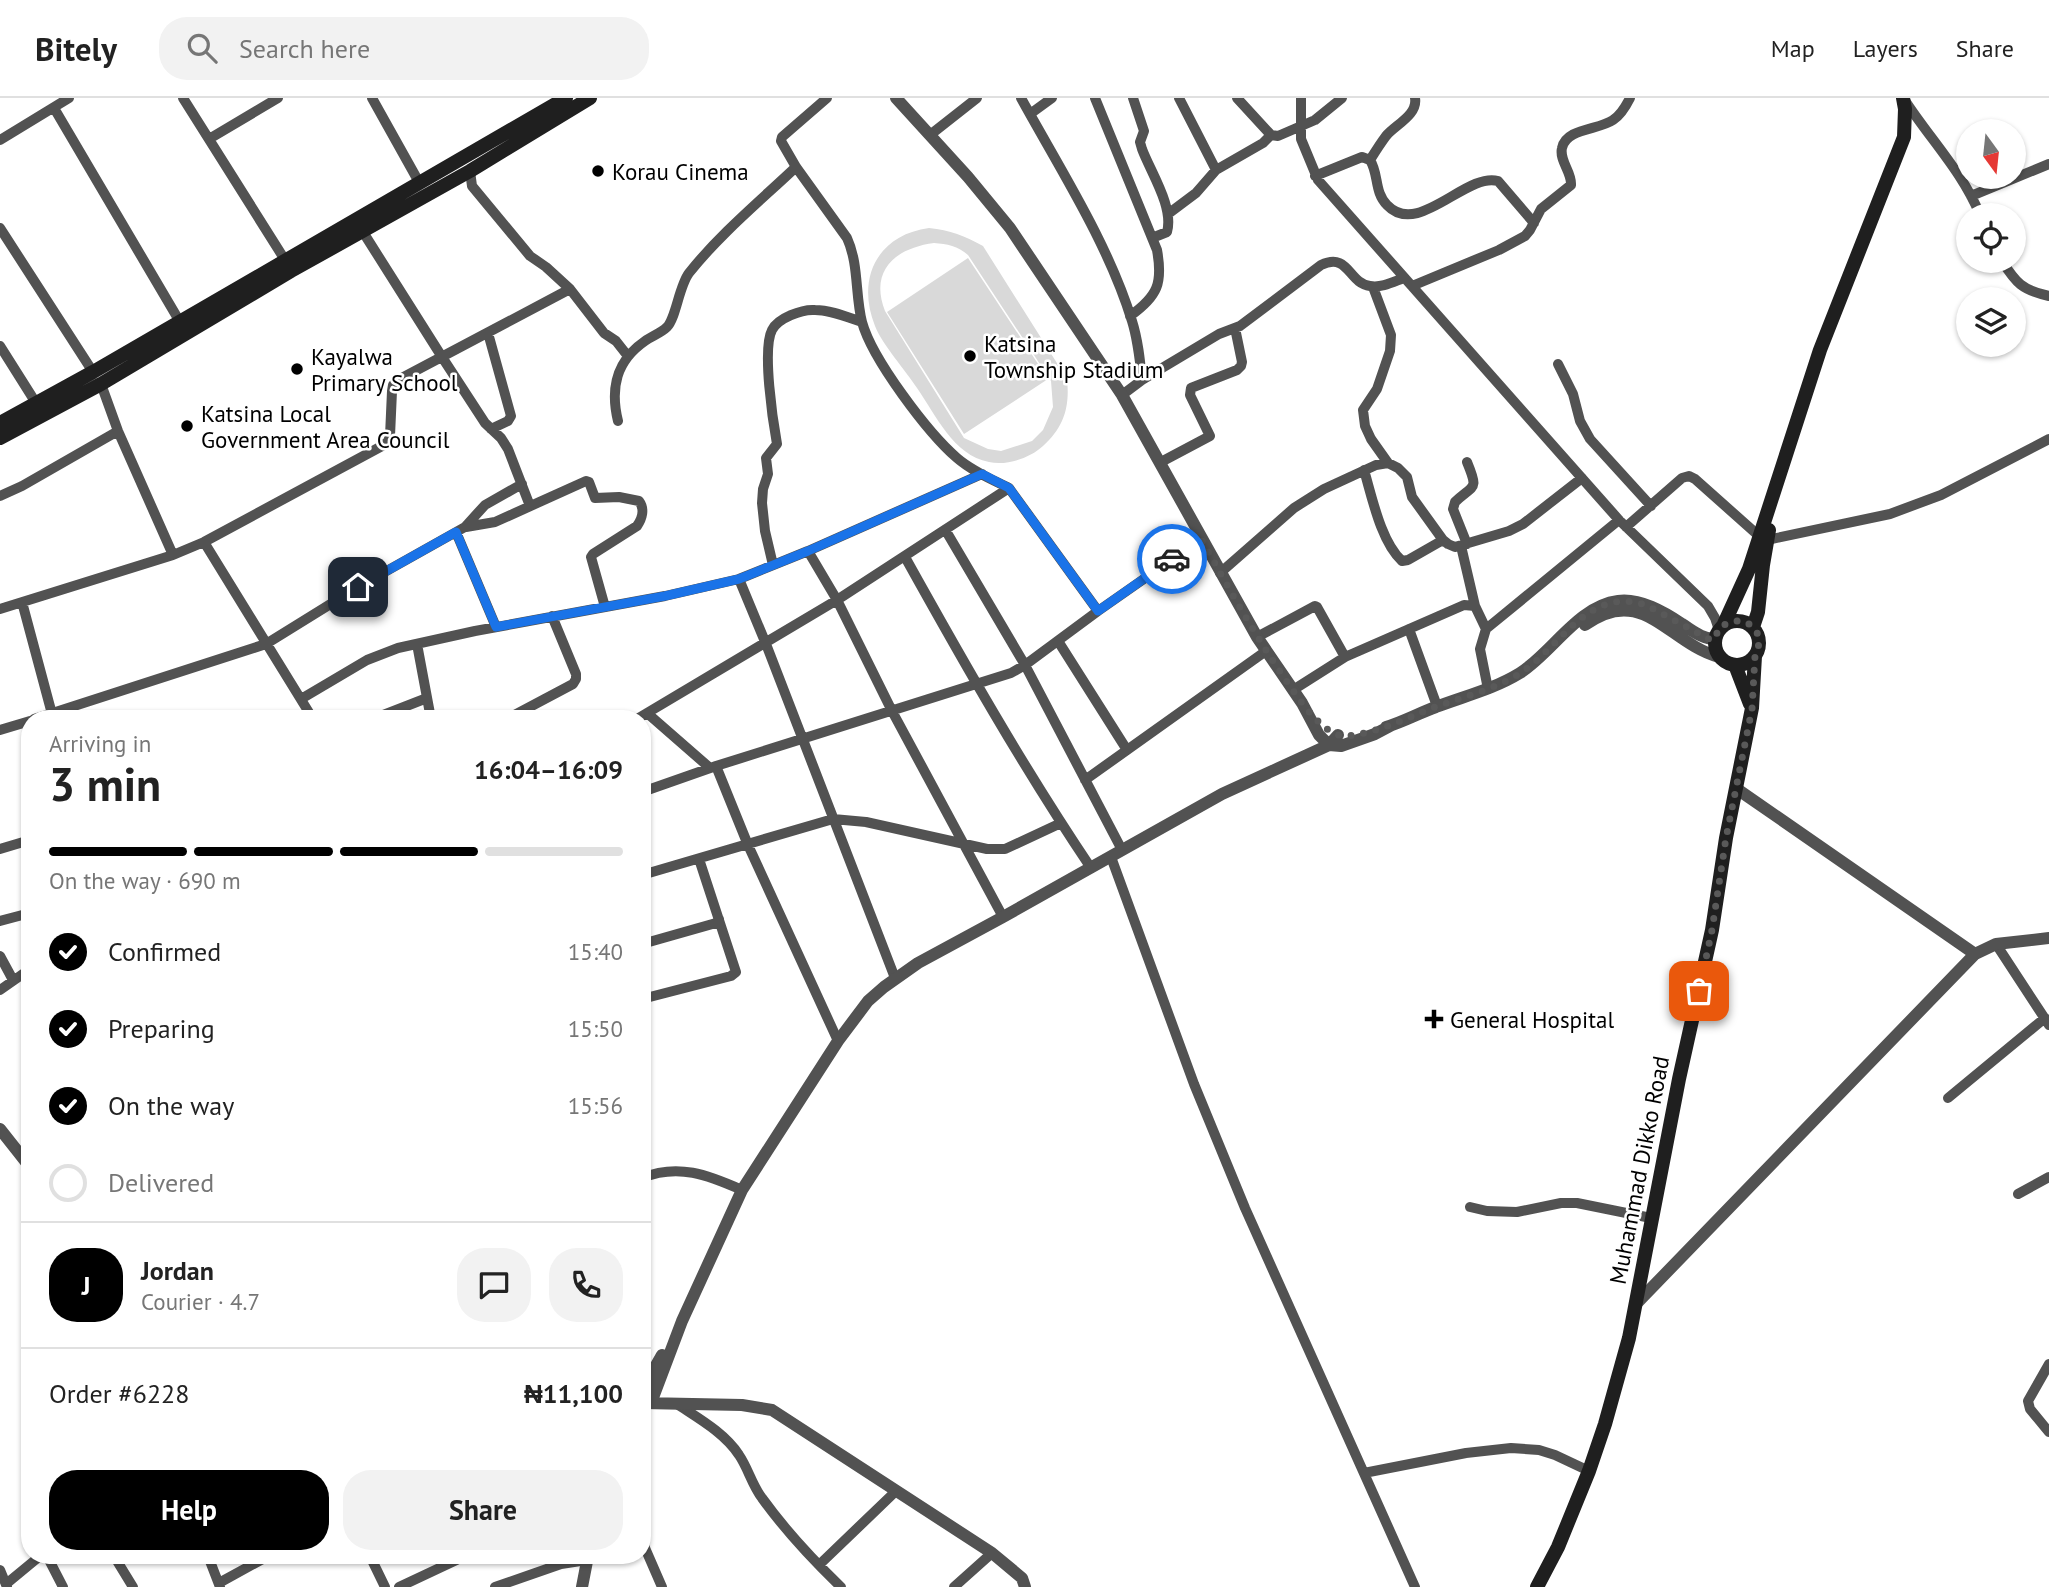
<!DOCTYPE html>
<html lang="en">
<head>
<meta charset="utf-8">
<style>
	body { margin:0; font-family:"PT Sans",sans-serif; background:#f2f2f2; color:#222; height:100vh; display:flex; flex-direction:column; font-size:26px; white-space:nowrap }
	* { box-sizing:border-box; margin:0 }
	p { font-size:23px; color:#767676 }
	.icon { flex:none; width:38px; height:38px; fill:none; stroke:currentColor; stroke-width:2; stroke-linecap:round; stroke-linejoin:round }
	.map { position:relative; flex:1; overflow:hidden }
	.panel { position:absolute; left:21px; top:612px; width:630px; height:854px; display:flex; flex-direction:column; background:#fff; border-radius:28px; box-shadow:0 2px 5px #0004 }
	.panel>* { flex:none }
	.needle { width:46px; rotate:165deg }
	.buttons { position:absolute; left:1956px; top:21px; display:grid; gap:14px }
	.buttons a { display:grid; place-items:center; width:70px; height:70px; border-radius:50%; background:#fff; box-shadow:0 2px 5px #0004; font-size:35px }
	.pin { position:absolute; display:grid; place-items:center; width:60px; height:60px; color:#fff; margin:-30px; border-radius:14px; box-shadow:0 4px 10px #0006 }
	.courier { position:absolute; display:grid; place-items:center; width:70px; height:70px; margin:-35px; border:5px solid #1a73e8; border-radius:50%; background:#fff; color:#222; box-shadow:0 2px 9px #0007 }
	.overview em { font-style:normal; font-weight:800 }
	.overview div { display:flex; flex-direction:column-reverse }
	.overview { display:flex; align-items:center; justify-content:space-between; height:119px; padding:0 28px }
	h1 { font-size:46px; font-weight:800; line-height:52px }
	.bar { display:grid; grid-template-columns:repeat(4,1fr); gap:10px 7px; align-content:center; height:84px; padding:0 28px }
	.bar i { height:9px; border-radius:5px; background:#e0e0e0 }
	.bar .selected { background:#000 }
	.bar p { grid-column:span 4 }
	.line { display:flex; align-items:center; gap:18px; padding:0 28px; border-top:2px solid #e0e0e0 }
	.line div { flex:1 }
	.round { display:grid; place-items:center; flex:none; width:74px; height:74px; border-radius:28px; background:#f2f2f2 }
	ol { padding:0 28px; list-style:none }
	li { display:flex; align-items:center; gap:21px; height:77px }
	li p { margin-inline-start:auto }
	li .icon { padding:7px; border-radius:50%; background:#000; color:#fff; stroke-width:4 }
	li:last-child { color:#767676 }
	li i { width:38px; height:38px; border:4px solid #e0e0e0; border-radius:50% }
	.cta { display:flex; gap:14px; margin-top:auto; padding:14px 28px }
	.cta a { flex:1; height:80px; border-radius:28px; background:#000; color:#fff; font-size:28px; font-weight:800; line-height:80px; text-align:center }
	.cta a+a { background:#f2f2f2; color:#222 }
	header { display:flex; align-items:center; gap:42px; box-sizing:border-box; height:98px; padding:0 35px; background:#fff; border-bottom:2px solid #e0e0e0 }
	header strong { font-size:33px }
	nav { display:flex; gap:38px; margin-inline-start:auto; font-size:24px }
	.search { width:490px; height:63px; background:#f2f2f2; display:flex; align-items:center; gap:18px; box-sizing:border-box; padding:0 24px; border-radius:28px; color:#767676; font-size:26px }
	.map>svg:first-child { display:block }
	.green { fill:#d9d9d9; fill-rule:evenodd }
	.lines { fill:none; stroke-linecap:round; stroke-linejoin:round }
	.minor { stroke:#525252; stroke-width:10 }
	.tertiary { stroke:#525252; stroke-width:12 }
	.secondary { stroke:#1f1f1f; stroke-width:14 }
	.done { stroke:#595959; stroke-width:7; stroke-dasharray:0 12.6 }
	.route { stroke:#1a73e8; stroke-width:9 }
	.poi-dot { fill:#000; stroke:#fff; stroke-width:2.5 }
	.labels { text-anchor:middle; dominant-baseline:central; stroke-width:5; stroke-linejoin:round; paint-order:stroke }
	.poi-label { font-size:23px; fill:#000; stroke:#fff; text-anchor:start }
	.street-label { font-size:23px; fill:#000; stroke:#fff }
</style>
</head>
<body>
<header>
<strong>Bitely</strong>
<div class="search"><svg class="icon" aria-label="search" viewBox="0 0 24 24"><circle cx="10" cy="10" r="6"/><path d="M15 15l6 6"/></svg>Search here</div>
<nav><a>Map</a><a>Layers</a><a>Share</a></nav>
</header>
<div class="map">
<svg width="2049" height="1489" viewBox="0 0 2049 1489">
	<rect width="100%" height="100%" fill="#fff"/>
	<path class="green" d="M 929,130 C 950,132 965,138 983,148 L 1067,281 C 1070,309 1064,329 1043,348 C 1030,360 1007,368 989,364 C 953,357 936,317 917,290 C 906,273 882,246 875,228 C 856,181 877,137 929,130 ZM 934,145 C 947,146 958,148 968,157 L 1051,283 L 1053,309 L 1043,332 L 1032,343 L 1001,353 L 988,351 L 964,340 L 885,213 C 869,172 896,150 934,145 Z
		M 968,160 L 1048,281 L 964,336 L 887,214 Z"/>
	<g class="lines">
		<path class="minor" d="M 183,0 L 285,162
			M 372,0 L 420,86
			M 827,0 L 782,39 L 781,43 L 796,69 L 847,140 C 859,166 855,197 862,224 C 872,261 928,335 957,360 C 972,373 991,381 1009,390
			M 1021,0 C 1060,71 1108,145 1132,223 C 1138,242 1140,262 1142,282
			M 1095,0 L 1157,152 C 1163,185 1158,198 1130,218
			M 1133,0 L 1144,33 L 1140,44 L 1142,51 C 1151,75 1174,109 1167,134 L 1152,140
			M 1179,0 L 1216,72
			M 1237,0 L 1271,37
			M 1301,0 L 1301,41 L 1318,82 L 1619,422 L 1708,508 L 1715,520 L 1719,532
			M 1906,4 C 1931,42 1963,75 1980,117
			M 54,10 L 180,224
			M 1030,16 L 1052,0
			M 930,37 L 977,0
			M 209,41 L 278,0
			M 0,42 L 69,0
			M 1370,62 C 1379,76 1374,94 1387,107 C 1418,140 1466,74 1498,83 L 1534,125
			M 1370,62 C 1375,54 1380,46 1386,38 C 1395,27 1418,17 1415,0
			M 470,73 L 472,88 L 530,158 L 546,169 L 570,191 L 604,235 L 616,243 L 627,257
			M 1315,78 L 1362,59 L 1370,62
			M 1971,98 L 2049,66
			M 1168,116 L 1196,95 L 1216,72 L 1263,45 L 1271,37 L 1278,38 L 1315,22 L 1342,0
			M 0,130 L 93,274
			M 363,134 L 442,259 L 485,325 L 501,340 L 508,351 L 530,408
			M 2002,163 C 2016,185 2022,192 2049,198
			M 1412,188 L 1499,152 L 1525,138 L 1530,132 L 1541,111 L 1571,87 C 1572,74 1559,63 1562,50 C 1566,30 1599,32 1613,22 C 1621,17 1626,8 1630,0
			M 1373,189 L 1391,237 L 1390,253 L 1377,291 L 1363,312 L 1365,328 L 1371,341 L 1388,365
			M 488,235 L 511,318 L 508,323 L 491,331
			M 0,248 L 36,305
			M 1558,266 L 1573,296 L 1580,323 L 1590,341 L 1651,408
			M 101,286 L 118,333 L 173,457
			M 1122,297 L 1142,282 L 1219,236 L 1240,228 L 1321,167 C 1349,154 1348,185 1370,188 C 1382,190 1393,184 1404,180
			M 618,323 C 610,290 616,263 645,243 C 652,238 661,235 667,229 C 676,220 679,188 689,175 C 720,136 760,103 796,69
			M 1161,364 L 1210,338 L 1190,297 L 1191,290 L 1237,272 L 1241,268 L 1242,264 L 1235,230
			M 1364,372 C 1372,399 1381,444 1402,463 L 1408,462 L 1443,442
			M 0,398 L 22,388 L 118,333
			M 466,429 L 495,424 L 586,383 L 589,384 L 595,400 L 619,399 L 639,403 C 645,411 642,421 637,428 L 593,456 L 591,459 L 605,509
			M 1626,429 L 1682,380 L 1689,378 L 1695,381 L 1759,438
			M 946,433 L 1025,567 L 1122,752
			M 456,434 L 496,529
			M 1767,442 L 1890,416 L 1941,397 L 2049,341
			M 204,444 L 313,621
			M 1467,446 L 1453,411 L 1455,404 C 1474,386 1479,393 1467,364
			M 1461,448 L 1475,508 L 1486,531
			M 808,453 L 837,502 L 892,613 L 1003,819
			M 905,459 C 964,565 1023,669 1091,770
			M 773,467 L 765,433 L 762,405 L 763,391 L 768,376 L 766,360 L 777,346 C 773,324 762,251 772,232 C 778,220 802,211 815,212 C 831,212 847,219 862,224
			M 1220,475 L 1294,410 L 1324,391 L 1376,367 L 1388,365 L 1398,370 L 1407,379 L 1412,399 L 1443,442 L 1448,446 L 1455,449 L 1509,433 L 1523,426 L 1582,380
			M 739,481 L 766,546 L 895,880
			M 22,504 L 52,616
			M 0,511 L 173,457 L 204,444 L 382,348 L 388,343 L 390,338 L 392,293 L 393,287 L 398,282 L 570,191
			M 1409,531 L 1437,608
			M 1257,539 L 1315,508 L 1317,509 L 1345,559
			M 1058,543 L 1127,652
			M 417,546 L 431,621
			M 1488,591 L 1480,551 L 1486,531 L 1619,422
			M 1293,592 L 1345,559 L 1464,507 L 1475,508
			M 301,601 L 367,562 L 398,550 L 475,533 L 665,498 L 739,481 L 808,453 L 982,376
			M 647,615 L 710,670
			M 34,621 L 266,546 L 358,489 L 465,429 L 485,407 L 522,386
			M 373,621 L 427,600
			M 507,621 L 573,586 L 576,581 L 576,576 L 552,518
			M 637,621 L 837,502 L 1009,390 L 1098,513
			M 0,632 L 30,623
			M 716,668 L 748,747 L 838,943
			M 1085,682 L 1266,553
			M 642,694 L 716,668 L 1011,575 L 1025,567 L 1098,513 L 1201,441
			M 0,751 L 30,742
			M 1111,759 L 1194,986 L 1245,1110 L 1415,1489
			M 642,777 L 833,721 L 866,724 L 987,751 L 1005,751 L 1061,725
			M 0,823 L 30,815
			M 642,846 L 716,825 L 719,821
			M 1996,846 L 2049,927
			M 0,858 L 13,882
			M 0,892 L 30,871
			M 642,901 L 731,878 L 736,874 L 699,761
			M 1948,1000 L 2045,920
			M 642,1080 C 678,1065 708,1077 742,1092
			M 2018,1096 L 2049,1079
			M 1470,1109 L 1487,1113 L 1517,1114 L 1561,1105 L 1577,1105 L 1651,1120
			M 2049,1266 L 2028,1303 L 2030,1311 L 2049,1334
			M 677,1306 C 698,1320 725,1335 739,1357 C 748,1370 752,1387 762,1400 C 785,1432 813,1462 841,1489
			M 1364,1375 L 1466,1355 L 1511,1350 L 1539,1352 L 1555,1357 L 1589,1373
			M 642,1443 L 662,1489
			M 47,1458 L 63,1489
			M 114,1458 L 133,1489
			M 208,1458 L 220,1489
			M 370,1458 L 385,1489
			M 819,1467 L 896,1393
			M 0,1472 L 7,1489
			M 219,1485 L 268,1458
			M 6,1486 L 40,1458
			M 399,1489 L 465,1458
			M 495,1489 L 561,1466 L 587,1462 L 596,1458
			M 954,1489 L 992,1455"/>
		<path class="tertiary" d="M 896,0 L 968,79 L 1010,130 L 1122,297 L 1257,539 L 1302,605 L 1319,637 L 1329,647 L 1341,648 L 1375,636 L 1392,627
			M 1585,527 C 1643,485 1668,545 1719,559
			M 1386,629 C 1403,624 1419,615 1436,609 C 1465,598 1494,591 1520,575 C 1552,555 1578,508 1618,503 C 1640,500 1664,514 1682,526 C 1692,532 1702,541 1715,541
			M 1737,691 L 1975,856
			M 0,1031 L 30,1069
			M 1635,1207 L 1975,856 L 1996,846 L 2049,840
			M 642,1292 L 662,1257
			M 643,1305 L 742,1307 L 772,1312 L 992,1455 L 1022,1480 L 1025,1489
			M 651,1305 L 682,1223 L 742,1092 L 838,943 L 868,903 L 884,889 L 918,865 L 1003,819 L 1222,696 L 1329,647 L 1338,637
			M 582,1489 L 588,1458"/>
		<path class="secondary" d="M 0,325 L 93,274 L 566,0
			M 0,340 L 101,286 L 291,173 L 470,73 L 590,0
			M1715 545a22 22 0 1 1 44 0a22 22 0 1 1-44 0Z
			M 1723,528 L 1749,471 L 1820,252 L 1904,39 L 1905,11 L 1903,0
			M 1753,529 L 1758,514 L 1763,467 L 1769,432
			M 1735,567 L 1750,606
			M 1537,1489 L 1558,1449 L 1589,1373 L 1605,1326 L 1629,1240 L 1679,981 L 1712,832 L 1726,740 L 1752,610 L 1755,558"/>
	</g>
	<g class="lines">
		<path class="done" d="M 1172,461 L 1201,441 C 1227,487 1253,534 1283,578 C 1296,597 1309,617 1327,631 C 1333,636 1340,638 1347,638 C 1379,635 1408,619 1438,608 C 1466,598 1496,591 1522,574 C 1562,547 1589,488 1646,507 L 1709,541 L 1715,541 L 1718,532 L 1723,527 L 1737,523 L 1746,524 L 1753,529 L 1757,534 L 1759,546 L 1755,558 L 1752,611 L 1726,740 L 1712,832 L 1699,893"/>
		<path class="route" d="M 358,489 L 456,434 L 496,529 L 665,498 L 739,481 L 808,453 L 982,376 L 1009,390 L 1098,513 L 1172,461"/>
	</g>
	<g class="poi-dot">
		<circle cx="598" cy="73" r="7"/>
		<circle cx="970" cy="258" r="7"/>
		<circle cx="297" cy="271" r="7"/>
		<circle cx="187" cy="328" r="7"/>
		<path d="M1430.5 910.5h7v7h7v7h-7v7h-7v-7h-7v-7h7z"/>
	</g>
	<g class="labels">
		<g class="poi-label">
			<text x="612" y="73">Korau Cinema</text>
			<text x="984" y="245">Katsina<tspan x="984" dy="26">Township Stadium</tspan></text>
			<text x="311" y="258">Kayalwa<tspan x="311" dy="26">Primary School</tspan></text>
			<text x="201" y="315">Katsina Local<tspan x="201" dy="26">Government Area Council</tspan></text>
			<text x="1450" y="921">General Hospital</text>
		</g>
		<g class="street-label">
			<text transform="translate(1639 1072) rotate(-79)">Muhammad Dikko Road</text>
		</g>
	</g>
</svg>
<div class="buttons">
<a><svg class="needle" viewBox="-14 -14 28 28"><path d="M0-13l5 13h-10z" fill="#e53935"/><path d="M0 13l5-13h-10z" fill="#767676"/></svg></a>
<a><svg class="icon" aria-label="locate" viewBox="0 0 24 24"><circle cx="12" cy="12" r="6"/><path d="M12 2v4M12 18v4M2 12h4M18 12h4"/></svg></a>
<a><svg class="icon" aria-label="layers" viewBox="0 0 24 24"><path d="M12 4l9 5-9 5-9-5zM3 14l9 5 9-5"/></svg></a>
</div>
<div class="pin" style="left:1699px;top:893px;background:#ea580c"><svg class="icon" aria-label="bag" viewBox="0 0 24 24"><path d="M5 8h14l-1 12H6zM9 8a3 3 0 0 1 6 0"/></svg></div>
<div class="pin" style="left:358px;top:489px;background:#1f2937"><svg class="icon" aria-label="home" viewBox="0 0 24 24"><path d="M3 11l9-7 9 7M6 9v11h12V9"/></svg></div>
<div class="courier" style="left:1172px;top:461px"><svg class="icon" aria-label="car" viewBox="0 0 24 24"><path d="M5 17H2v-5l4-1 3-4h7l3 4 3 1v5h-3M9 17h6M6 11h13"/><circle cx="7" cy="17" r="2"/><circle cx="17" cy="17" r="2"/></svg></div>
<section class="panel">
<div class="overview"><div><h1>3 min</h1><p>Arriving in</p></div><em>16:04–16:09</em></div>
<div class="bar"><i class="selected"></i><i class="selected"></i><i class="selected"></i><i></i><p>On the way · 690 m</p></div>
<ol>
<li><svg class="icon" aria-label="check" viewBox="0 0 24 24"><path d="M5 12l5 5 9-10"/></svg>Confirmed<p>15:40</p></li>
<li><svg class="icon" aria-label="check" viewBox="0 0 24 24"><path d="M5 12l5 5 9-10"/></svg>Preparing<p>15:50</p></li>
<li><svg class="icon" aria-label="check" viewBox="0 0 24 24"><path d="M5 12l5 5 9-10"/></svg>On the way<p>15:56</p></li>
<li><i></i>Delivered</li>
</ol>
<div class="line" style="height:126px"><b class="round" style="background:#000;color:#fff">J</b><div><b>Jordan</b><p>Courier · 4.7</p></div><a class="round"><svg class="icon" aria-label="chat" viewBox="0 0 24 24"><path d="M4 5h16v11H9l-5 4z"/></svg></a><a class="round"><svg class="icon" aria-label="phone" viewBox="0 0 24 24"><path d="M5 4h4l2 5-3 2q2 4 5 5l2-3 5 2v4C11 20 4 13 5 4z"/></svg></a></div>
<div class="line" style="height:91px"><div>Order #6228</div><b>₦11,100</b></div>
<div class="cta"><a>Help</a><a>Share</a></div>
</section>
</div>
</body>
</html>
